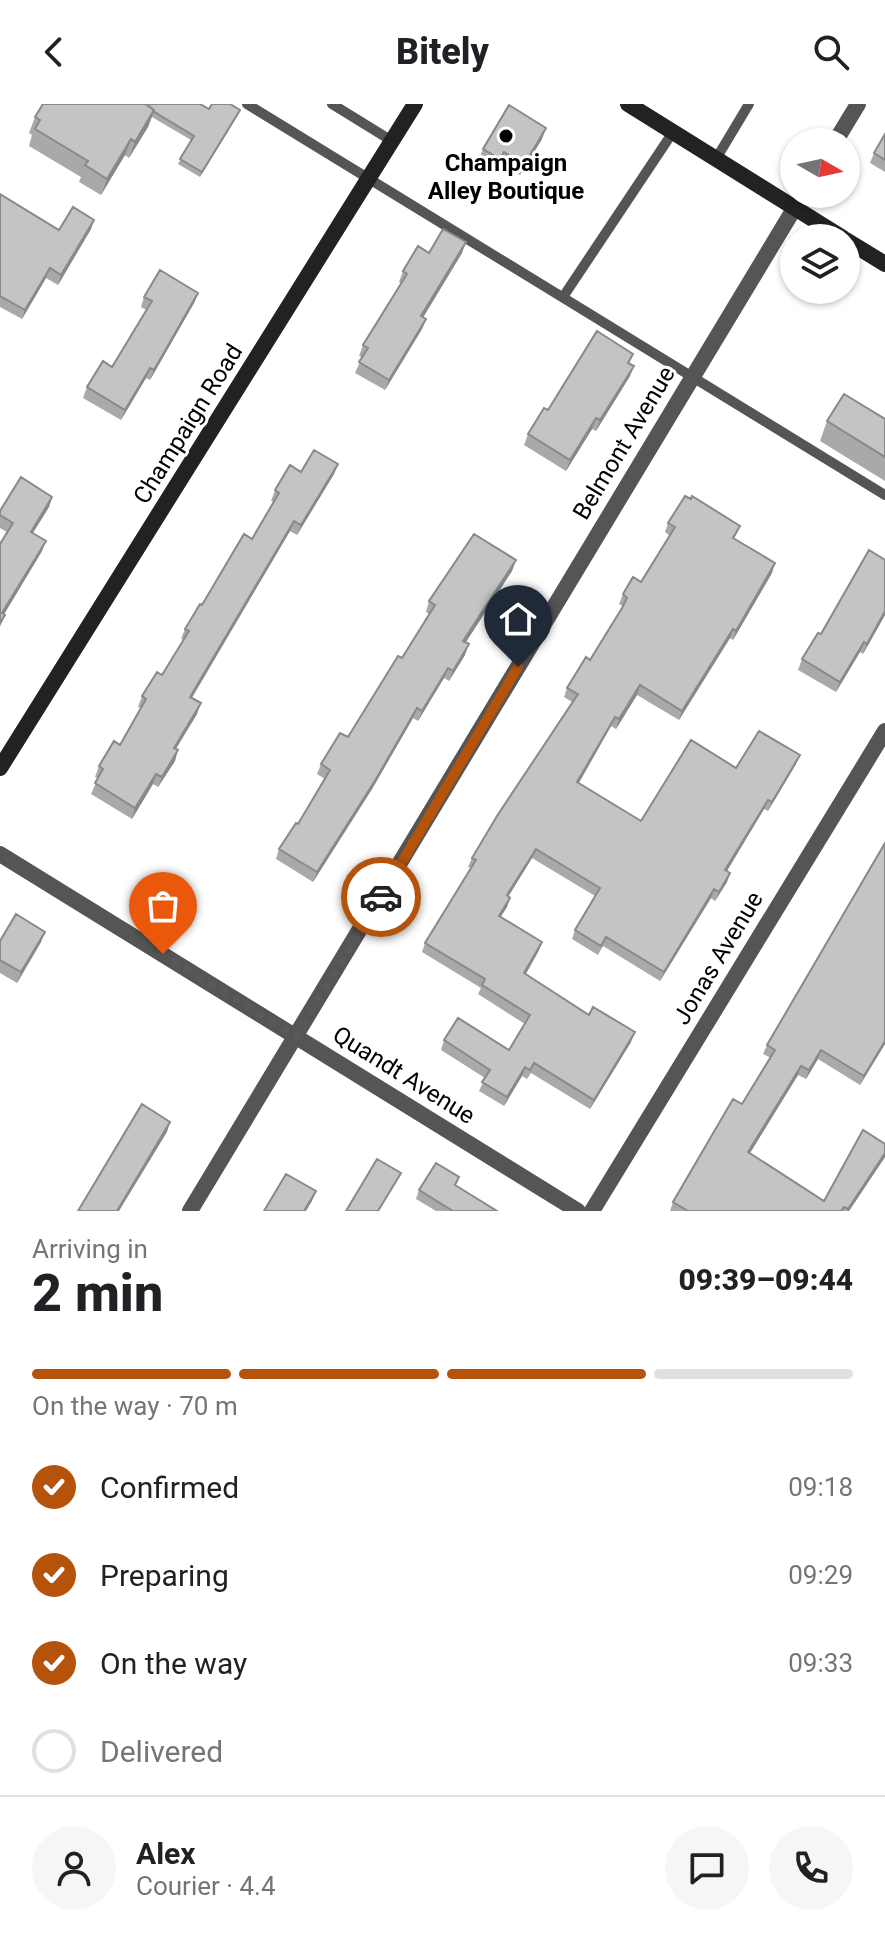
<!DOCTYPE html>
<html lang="en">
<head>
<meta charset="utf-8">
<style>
	body { margin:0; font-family:Roboto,sans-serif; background:#f6f6f6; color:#202124; height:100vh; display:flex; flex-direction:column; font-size:30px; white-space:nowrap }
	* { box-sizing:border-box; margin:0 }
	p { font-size:26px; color:#757577 }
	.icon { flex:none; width:44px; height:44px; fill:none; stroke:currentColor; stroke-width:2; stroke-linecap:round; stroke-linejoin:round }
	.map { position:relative; height:1107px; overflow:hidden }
	.panel { display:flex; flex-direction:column; background:#fff; flex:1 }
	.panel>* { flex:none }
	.needle { width:52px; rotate:99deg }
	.fabs { position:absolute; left:780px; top:24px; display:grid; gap:16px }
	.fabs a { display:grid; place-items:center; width:80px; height:80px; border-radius:50%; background:#fff; box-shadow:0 2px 6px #0004; font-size:40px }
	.pin { position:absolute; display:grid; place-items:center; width:68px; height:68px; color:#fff; margin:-82px -34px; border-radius:50% 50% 50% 0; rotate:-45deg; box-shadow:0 0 8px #0007 }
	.pin .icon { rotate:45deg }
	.courier { position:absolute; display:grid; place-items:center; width:80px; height:80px; margin:-40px; border:6px solid #b45309; border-radius:50%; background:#fff; color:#222; box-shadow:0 2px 10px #0007 }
	.headline em { font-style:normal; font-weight:800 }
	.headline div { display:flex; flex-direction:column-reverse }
	.headline { display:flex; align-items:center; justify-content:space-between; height:136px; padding:0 32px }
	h1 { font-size:52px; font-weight:800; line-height:60px }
	.bar { display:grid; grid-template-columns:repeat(4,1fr); gap:12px 8px; align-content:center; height:96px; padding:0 32px }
	.bar i { height:10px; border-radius:6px; background:#e0e0e0 }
	.bar .selected { background:#b45309 }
	.bar p { grid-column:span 4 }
	.line { display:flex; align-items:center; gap:20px; padding:0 32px; border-top:2px solid #e0e0e0 }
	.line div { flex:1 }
	.round { display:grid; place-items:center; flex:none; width:84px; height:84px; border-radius:42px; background:#f6f6f6 }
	ol { padding:0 32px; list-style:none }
	li { display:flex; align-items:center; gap:24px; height:88px }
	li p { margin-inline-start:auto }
	li .icon { padding:8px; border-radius:50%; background:#b45309; color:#fff; stroke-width:4 }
	li:last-child { color:#757577 }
	li i { width:44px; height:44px; border:4px solid #e0e0e0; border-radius:50% }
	header { display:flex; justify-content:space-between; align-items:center; height:104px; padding:0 32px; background:#fff; font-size:36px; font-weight:800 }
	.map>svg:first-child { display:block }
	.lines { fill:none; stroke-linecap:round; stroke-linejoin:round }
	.lane { stroke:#555; stroke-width:10 }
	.street { stroke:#555; stroke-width:16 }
	.secondary { stroke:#222; stroke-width:16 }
	.wall { fill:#a9a9a9 }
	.shaded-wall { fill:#898989 }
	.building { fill:#c4c4c4; stroke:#898989; stroke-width:2 }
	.done { stroke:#595959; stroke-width:8; stroke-dasharray:0 14.4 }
	.route { stroke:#b45309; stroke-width:10 }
	.poi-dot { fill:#000; stroke:#fff; stroke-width:3 }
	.labels { text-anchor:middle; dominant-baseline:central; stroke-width:6; stroke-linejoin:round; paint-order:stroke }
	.poi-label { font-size:24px; font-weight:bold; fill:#000; stroke:#fff }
	.street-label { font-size:24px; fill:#000; stroke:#fff }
</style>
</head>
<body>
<header><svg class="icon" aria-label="back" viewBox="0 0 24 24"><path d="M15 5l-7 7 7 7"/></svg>Bitely<svg class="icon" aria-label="search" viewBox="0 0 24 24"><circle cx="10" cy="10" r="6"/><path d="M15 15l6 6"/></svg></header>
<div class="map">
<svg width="885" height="1107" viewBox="0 0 885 1107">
	<rect width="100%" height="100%" fill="#fff"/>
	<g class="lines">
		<path class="lane" d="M 247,0 L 885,391
			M 332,0 L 392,37
			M 716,55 L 749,0
			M 563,193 L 673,28"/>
		<path class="street" d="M 835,38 L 858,0
			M 0,750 L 578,1107
			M 190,1107 L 803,90
			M 592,1107 L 885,627"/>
		<path class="secondary" d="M 628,0 L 843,134
			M 846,136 L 885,160
			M 0,664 L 415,0"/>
	</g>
	<path class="wall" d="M 209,5 L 240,6 L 200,73 L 178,60 L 191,36 L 152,13 L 148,23 L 129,54 L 125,51 L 101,91 L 79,78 L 81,73 L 29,42 L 32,31 L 29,29 L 35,13 Z
		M 885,30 L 885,68 L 870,59 L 874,49 Z
		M 542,35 L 520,71 L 501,59 L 496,66 L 479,55 L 483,45 Z
		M 0,90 L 59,126 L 91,125 L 58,181 L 46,174 L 22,215 L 0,203 Z
		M 429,149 L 462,149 L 423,213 L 426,215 L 422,225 L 385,286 L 355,269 L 362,253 L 359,252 L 363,241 L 401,179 L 399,178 L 403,167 Z
		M 198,189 L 194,199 L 150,276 L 146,274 L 121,316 L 83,294 L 87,283 L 112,263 L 146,206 L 141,203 L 144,193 Z
		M 630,260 L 630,272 L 596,327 L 592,325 L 566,367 L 524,341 L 528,330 L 548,306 Z
		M 885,315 L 885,377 L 820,337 L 827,317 Z
		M 338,360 L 334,370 L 297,431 L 290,427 L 192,594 L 197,610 L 176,645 L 175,657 L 158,683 L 153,680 L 132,715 L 91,690 L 98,674 L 95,673 L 99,662 L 120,641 L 141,604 L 138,603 L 142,592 L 162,571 L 184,536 L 181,535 L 185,525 L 252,435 L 274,398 L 271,397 L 275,386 L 301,368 Z
		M 52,393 L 49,403 L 33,429 L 42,447 L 4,510 L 5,511 L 0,523 L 0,440 L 7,428 L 0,424 L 0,407 Z
		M 668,419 L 740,422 L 734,435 L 772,469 L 733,536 L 730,534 L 679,616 L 637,591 L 616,625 L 611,622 L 579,679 L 641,717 L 736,664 L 796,660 L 768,707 L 764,705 L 727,767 L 730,769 L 727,778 L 715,797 L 711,794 L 660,877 L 603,842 L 598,851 L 572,835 L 575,826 L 595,792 L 532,754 L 508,792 L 507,803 L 500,813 L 542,838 L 538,848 L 526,870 L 631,938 L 590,1005 L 531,969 L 527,975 L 522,972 L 504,1002 L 479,987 L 485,974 L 441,946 L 444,936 L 509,946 L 525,920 L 478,890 L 481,884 L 422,848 L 425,839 L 471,764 L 468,763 L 472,754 L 572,598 L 564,593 L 567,584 L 590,556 L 623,502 L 619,500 L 623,490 L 641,478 L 670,432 L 665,428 Z
		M 516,456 L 512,467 L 466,538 L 465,551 L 449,577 L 444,574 L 418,617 L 413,614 L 372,685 L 313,778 L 276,755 L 279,745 L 298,720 L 325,675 L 317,670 L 321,660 L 348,633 L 402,554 L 429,510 L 426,508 L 429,497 Z
		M 885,456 L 885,511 L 863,550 L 860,548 L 836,588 L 798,566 L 802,555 L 821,530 Z
		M 0,837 L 41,838 L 17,879 L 0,869 Z
		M 885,940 L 860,981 L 818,955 L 806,975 L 798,971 L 750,1049 L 824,1097 L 885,1040 L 885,1053 L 849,1107 L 670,1107 L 673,1098 L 742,1000 L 771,954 L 763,950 L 767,941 Z
		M 456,1082 L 497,1107 L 436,1107 L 416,1095 L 419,1086 Z"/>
	<path class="shaded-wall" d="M 154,6 L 148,23 L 129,54 L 135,38 Z
		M 240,6 L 238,11 L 200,73 L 202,68 Z
		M 546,24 L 542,35 L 520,71 L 524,61 Z
		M 131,35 L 125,51 L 101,91 L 107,75 Z
		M 94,116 L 91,125 L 58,181 L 61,171 Z
		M 466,138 L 462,149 L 418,222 L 421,212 Z
		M 50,164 L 46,174 L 22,215 L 25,206 Z
		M 198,189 L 194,199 L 150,276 L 154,266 Z
		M 426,215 L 422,225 L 385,286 L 389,276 Z
		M 634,262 L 630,272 L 596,327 L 600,316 Z
		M 150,264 L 146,274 L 121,316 L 125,306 Z
		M 596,314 L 592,325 L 566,367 L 570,356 Z
		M 338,360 L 334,370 L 297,431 L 301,421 Z
		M 52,393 L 49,403 L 27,438 L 31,428 Z
		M 294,417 L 290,427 L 186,603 L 190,593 Z
		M 46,437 L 42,447 L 0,517 L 2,509 Z
		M 516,456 L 512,467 L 460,547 L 463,537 Z
		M 775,459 L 772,469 L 733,536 L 736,527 Z
		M 885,507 L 885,511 L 863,550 L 867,540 Z
		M 733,525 L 730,534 L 679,616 L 682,607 Z
		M 864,538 L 860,548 L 836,588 L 840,578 Z
		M 469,540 L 465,551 L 449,577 L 453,567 Z
		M 448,564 L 444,574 L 418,617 L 422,607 Z
		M 640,581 L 637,591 L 616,625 L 619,615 Z
		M 201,599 L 197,610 L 170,654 L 174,644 Z
		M 417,604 L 413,614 L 372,685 L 313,778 L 317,768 Z
		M 615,613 L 611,622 L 574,687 L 577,678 Z
		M 178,646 L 175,657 L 158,683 L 162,673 Z
		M 800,651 L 796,660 L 768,707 L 772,698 Z
		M 156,670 L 153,680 L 132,715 L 135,704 Z
		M 768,696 L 764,705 L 722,775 L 725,766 Z
		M 536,745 L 532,754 L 503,801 L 507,791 Z
		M 730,769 L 727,778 L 715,797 L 719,788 Z
		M 714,785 L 711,794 L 660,877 L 664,868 Z
		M 510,794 L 507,803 L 495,822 L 499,812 Z
		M 45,828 L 41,838 L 17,879 L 21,868 Z
		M 542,838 L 538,848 L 521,878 L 524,869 Z
		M 635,928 L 631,938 L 590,1005 L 594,996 Z
		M 885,937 L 885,940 L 860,981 L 864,972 Z
		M 821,946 L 818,955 L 806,975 L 809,966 Z
		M 801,962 L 798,971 L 745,1057 L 748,1048 Z
		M 525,963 L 522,972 L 504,1002 L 507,993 Z
		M 170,1018 L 167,1028 L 119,1107 L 117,1107 Z
		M 885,1049 L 885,1053 L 849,1107 L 847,1107 Z
		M 316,1087 L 312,1097 L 306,1107 L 304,1107 Z"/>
	<path class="building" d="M 43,0 L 145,0 L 154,6 L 135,38 L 131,35 L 107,75 L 85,61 L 88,57 L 35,25 L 40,16 L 35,13 Z
		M 146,0 L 200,0 L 209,5 L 212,0 L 230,0 L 240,6 L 202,68 L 180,55 L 194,32 L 153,7 L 154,6 Z
		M 509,1 L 546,24 L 524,61 L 504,48 L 500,55 L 483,45 Z
		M 885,30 L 885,56 L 874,49 Z
		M 0,90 L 59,126 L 73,103 L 94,116 L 61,171 L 50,164 L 25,206 L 0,192 Z
		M 443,125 L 466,138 L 421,212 L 426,215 L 389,276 L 359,258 L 368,244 L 363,241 L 407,170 L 403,167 L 418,142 L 429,149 Z
		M 160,166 L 198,189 L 154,266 L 150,264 L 125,306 L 87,283 L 103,257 L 112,263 L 152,197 L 144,193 Z
		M 597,227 L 633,250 L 628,259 L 634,262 L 600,316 L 596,314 L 570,356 L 528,330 L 544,304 L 548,306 Z
		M 844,290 L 885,315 L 885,353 L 827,317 Z
		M 314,346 L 338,360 L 301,421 L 294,417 L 190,593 L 201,599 L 174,644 L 178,646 L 162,673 L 156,670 L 135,704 L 95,679 L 103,665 L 99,662 L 114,637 L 120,641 L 146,595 L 142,592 L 157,568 L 162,571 L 189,527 L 185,525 L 200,500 L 202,501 L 244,430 L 252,435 L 279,389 L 275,386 L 290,361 L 301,368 Z
		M 21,373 L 52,393 L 31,428 L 46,437 L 2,509 L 5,511 L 0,519 L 0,440 L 13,419 L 0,411 L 0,407 Z
		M 685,392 L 691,395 L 692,392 L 740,422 L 733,434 L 775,459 L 736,527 L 733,525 L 682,607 L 640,581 L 619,615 L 615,613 L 577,678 L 641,717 L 691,636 L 736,664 L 759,627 L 800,651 L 772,698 L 768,696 L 725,766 L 730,769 L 719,788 L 714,785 L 664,868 L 606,833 L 601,842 L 575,826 L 600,784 L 536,745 L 507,791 L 510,794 L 499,812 L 542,838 L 524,869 L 589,911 L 593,903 L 635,928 L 594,996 L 534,959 L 530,966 L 525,963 L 507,993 L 482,978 L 490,966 L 444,936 L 458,914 L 509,946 L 530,911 L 482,881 L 485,875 L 425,839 L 476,756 L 472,754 L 497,712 L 578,590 L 567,584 L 586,553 L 590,556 L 622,504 L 627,494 L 623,490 L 633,473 L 641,478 L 675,423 L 668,419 Z
		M 474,430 L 516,456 L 463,537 L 469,540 L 453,567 L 448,564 L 422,607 L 417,604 L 376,675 L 317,768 L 279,745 L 296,719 L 298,720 L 330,666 L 321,660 L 340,629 L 348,633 L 398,552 L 402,554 L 435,501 L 429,497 Z
		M 869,446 L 885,456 L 885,507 L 867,540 L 864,538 L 840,578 L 802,555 L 818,529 L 821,530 Z
		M 885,739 L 885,937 L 864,972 L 821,946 L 809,966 L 801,962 L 748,1048 L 824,1097 L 863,1026 L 885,1040 L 885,1049 L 848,1105 L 844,1103 L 841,1107 L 688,1107 L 673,1098 L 733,995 L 742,1000 L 775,946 L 767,941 Z
		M 16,810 L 45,828 L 21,868 L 0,856 L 0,837 Z
		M 142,1000 L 170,1018 L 117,1107 L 78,1107 Z
		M 377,1055 L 401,1069 L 378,1107 L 346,1107 Z
		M 436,1059 L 459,1073 L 455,1081 L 497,1107 L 453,1107 L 419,1086 Z
		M 286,1070 L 316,1087 L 304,1107 L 264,1107 Z"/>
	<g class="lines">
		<path class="done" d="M 163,850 L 296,933 L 381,793"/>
		<path class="route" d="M 381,793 L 518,563"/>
	</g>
	<circle class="poi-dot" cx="506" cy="32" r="8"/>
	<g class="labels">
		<g class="poi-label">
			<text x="506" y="59">Champaign<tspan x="506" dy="28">Alley Boutique</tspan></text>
		</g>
		<g class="street-label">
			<text transform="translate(188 320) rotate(-58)">Champaign Road</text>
			<text transform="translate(624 339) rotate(-59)">Belmont Avenue</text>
			<text transform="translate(718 854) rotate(-59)">Jonas Avenue</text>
			<text transform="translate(404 971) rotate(32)">Quandt Avenue</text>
		</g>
	</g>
</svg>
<div class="fabs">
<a><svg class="needle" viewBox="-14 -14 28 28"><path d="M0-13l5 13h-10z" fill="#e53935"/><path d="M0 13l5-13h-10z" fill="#757577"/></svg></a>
<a><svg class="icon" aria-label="layers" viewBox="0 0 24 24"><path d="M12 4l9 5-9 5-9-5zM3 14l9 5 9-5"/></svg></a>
</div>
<div class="pin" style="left:163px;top:850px;background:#ea580c"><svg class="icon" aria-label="bag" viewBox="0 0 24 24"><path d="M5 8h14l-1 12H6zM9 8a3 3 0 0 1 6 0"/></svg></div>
<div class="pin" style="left:518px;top:563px;background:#1f2937"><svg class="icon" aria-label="home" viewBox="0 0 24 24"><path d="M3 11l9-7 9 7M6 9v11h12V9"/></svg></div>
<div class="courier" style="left:381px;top:793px"><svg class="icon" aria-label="car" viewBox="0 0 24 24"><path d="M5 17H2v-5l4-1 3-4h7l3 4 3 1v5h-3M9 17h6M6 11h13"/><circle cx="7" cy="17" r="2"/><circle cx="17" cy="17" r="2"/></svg></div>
</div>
<section class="panel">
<div class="headline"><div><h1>2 min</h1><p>Arriving in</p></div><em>09:39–09:44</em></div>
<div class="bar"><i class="selected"></i><i class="selected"></i><i class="selected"></i><i></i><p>On the way · 70 m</p></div>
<ol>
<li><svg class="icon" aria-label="check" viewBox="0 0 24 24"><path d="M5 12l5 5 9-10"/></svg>Confirmed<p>09:18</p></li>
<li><svg class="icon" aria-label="check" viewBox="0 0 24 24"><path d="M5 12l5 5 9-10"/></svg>Preparing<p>09:29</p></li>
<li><svg class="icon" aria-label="check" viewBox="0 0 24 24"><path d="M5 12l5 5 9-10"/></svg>On the way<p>09:33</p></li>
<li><i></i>Delivered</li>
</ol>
<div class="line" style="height:144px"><a class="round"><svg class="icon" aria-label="person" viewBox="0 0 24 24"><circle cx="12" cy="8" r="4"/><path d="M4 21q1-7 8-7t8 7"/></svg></a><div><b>Alex</b><p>Courier · 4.4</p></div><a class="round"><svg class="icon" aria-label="chat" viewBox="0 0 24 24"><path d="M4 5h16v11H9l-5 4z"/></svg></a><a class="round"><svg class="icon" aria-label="phone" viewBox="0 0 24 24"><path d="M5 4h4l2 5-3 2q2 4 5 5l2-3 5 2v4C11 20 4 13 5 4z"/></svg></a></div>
</section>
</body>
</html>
